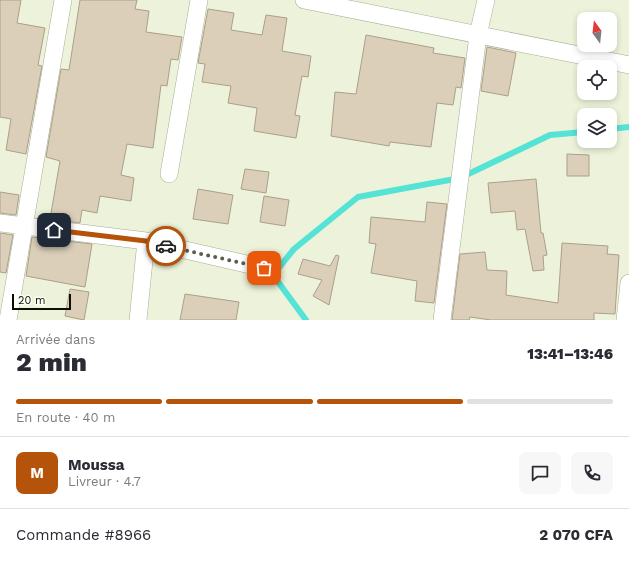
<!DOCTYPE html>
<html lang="fr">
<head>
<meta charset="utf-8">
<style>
	body { margin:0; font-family:"Work Sans",sans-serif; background:#f7f7f7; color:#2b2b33; height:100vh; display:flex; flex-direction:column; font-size:15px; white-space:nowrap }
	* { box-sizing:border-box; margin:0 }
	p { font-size:13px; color:#7c7c81 }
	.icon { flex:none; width:22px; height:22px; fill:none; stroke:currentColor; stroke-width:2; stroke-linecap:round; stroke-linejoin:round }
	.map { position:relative; height:320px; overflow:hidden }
	.panel { display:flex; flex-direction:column; background:#fff; flex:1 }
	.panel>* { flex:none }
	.needle { width:26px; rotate:345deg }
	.controls { position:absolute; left:577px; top:12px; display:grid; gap:8px }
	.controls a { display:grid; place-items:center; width:40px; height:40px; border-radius:8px; background:#fff; box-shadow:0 2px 6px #0003; font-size:20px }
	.scale { position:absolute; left:12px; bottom:10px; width:59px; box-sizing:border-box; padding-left:4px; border:2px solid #0b0d06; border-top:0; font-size:11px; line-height:14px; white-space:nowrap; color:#0b0d06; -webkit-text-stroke:3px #fbfff0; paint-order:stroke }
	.pin { position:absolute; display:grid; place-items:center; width:34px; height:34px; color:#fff; margin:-17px; border-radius:8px; box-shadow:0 2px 6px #0006 }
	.courier { position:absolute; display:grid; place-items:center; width:40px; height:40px; margin:-20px; border:3px solid #b45309; border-radius:50%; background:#fff; color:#222; box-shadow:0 1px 5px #0007 }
	.summary em { font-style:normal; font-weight:800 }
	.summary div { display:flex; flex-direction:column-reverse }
	.summary { display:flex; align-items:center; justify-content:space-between; height:68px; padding:0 16px }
	h1 { font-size:26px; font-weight:800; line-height:30px }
	.bar { display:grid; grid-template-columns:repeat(4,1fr); gap:6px 4px; align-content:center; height:48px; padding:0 16px }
	.bar i { height:5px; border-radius:3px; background:#e1e1e2 }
	.bar .active { background:#b45309 }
	.bar p { grid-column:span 4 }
	.line { display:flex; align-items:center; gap:10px; padding:0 16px; border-top:1px solid #e1e1e2 }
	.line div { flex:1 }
	.round { display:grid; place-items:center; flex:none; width:42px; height:42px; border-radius:8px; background:#f7f7f7 }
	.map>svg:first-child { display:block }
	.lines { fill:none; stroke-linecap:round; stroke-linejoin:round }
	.stream { stroke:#55e3d6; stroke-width:6 }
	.building { fill:#dbcfb9; stroke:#ab9f8a }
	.street-casing { stroke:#a8ad96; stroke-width:18 }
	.street { stroke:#fff; stroke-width:17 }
	.done { stroke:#5a5e50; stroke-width:4; stroke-dasharray:0 7.2 }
	.route { stroke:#b45309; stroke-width:5 }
</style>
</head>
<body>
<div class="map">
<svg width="629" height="320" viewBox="0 0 629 320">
	<rect width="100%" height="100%" fill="#edf3da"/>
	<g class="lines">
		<path class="stream" d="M 610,129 L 629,127
			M 306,320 L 273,275 L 294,249 L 358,197 L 460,178 L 550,135 L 584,132"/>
	</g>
	<path class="building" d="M 0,0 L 21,0 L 17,23 L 45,28 L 38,65 L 42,66 L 26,154 L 6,150 L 11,119 L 0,117 Z
		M 80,0 L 137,0 L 135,9 L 149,11 L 146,32 L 182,37 L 178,60 L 171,59 L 167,86 L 161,85 L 153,148 L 127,144 L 121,175 L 134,178 L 131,201 L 100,196 L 97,213 L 82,210 L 80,223 L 50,219 L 60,161 L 46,157 L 61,69 L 69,70 Z
		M 208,9 L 234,13 L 231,30 L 262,35 L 266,15 L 287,18 L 282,51 L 311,56 L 308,77 L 302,76 L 295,115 L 300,116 L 296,138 L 254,131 L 257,108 L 228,103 L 231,86 L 202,82 L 205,64 L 198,63 Z
		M 366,35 L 434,48 L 433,53 L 465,58 L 461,88 L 456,87 L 453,105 L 437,103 L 431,147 L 390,142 L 389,146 L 331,136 L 335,92 L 356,94 Z
		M 487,47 L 516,53 L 508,96 L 481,91 Z
		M 567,154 L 589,155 L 589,176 L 567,176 Z
		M 245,169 L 269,172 L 266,193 L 241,189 Z
		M 536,179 L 541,233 L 543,233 L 547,255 L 543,256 L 544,270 L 533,271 L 525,229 L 517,230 L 515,211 L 491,213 L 488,183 Z
		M 198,189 L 233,195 L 228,224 L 193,219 Z
		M 0,192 L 19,195 L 16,215 L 0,213 Z
		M 264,196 L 289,200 L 285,226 L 260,222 Z
		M 427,202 L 447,204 L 434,303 L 415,301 L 417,281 L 371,273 L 376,244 L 369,243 L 371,217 L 425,222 Z
		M 0,233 L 13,235 L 6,273 L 0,272 Z
		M 32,237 L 92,244 L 85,287 L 26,276 Z
		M 562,243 L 608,246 L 607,254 L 619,255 L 615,314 L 594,313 L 594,320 L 491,320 L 470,317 L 469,320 L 452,320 L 460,254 L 485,252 L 487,270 L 507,271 L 506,295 L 558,303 Z
		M 336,255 L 339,256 L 329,305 L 313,296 L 322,280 L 298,274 L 303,259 L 330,266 Z
		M 70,289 L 89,292 L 84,320 L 65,316 Z
		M 185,294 L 239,302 L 236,320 L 180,320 Z"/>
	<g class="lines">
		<defs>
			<path id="street" d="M 304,0 L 629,65
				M 169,174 L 199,0
				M 0,223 L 146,241 L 264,268
				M 8,320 L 63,0
				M 138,320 L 146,241
				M 442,320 L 478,35 L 486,0
				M 625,320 L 629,283"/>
		</defs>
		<use href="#street" class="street-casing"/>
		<use href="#street" class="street"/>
	</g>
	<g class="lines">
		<path class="done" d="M 166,246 L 264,268"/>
		<path class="route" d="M 54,230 L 146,241 L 166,246"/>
	</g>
</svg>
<div class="controls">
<a><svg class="needle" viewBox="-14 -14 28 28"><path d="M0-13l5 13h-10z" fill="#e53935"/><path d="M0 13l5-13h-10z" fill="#7c7c81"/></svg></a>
<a><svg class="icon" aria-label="locate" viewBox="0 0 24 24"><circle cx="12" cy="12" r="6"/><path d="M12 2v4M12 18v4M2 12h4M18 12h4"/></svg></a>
<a><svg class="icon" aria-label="layers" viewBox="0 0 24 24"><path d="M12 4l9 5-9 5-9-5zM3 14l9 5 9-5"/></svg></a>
</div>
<div class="scale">20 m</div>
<div class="pin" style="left:264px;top:268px;background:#ea580c"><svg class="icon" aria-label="bag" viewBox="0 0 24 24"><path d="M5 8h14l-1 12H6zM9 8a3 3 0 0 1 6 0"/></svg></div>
<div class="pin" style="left:54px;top:230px;background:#1f2937"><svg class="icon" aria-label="home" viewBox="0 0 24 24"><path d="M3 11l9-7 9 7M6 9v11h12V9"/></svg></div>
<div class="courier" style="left:166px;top:246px"><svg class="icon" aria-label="car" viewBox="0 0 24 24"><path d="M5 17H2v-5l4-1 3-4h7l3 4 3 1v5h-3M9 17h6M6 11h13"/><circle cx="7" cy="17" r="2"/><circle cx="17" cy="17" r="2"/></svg></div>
</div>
<section class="panel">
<div class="summary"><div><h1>2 min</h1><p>Arrivée dans</p></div><em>13:41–13:46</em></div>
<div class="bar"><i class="active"></i><i class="active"></i><i class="active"></i><i></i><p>En route · 40 m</p></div>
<div class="line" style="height:72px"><b class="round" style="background:#b45309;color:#fff">M</b><div><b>Moussa</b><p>Livreur · 4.7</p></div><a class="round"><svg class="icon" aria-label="chat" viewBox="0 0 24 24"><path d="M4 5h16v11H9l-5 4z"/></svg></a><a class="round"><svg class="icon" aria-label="phone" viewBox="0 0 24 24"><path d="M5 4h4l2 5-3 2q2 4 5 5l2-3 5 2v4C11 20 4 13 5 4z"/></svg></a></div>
<div class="line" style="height:52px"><div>Commande #8966</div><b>2 070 CFA</b></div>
</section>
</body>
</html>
